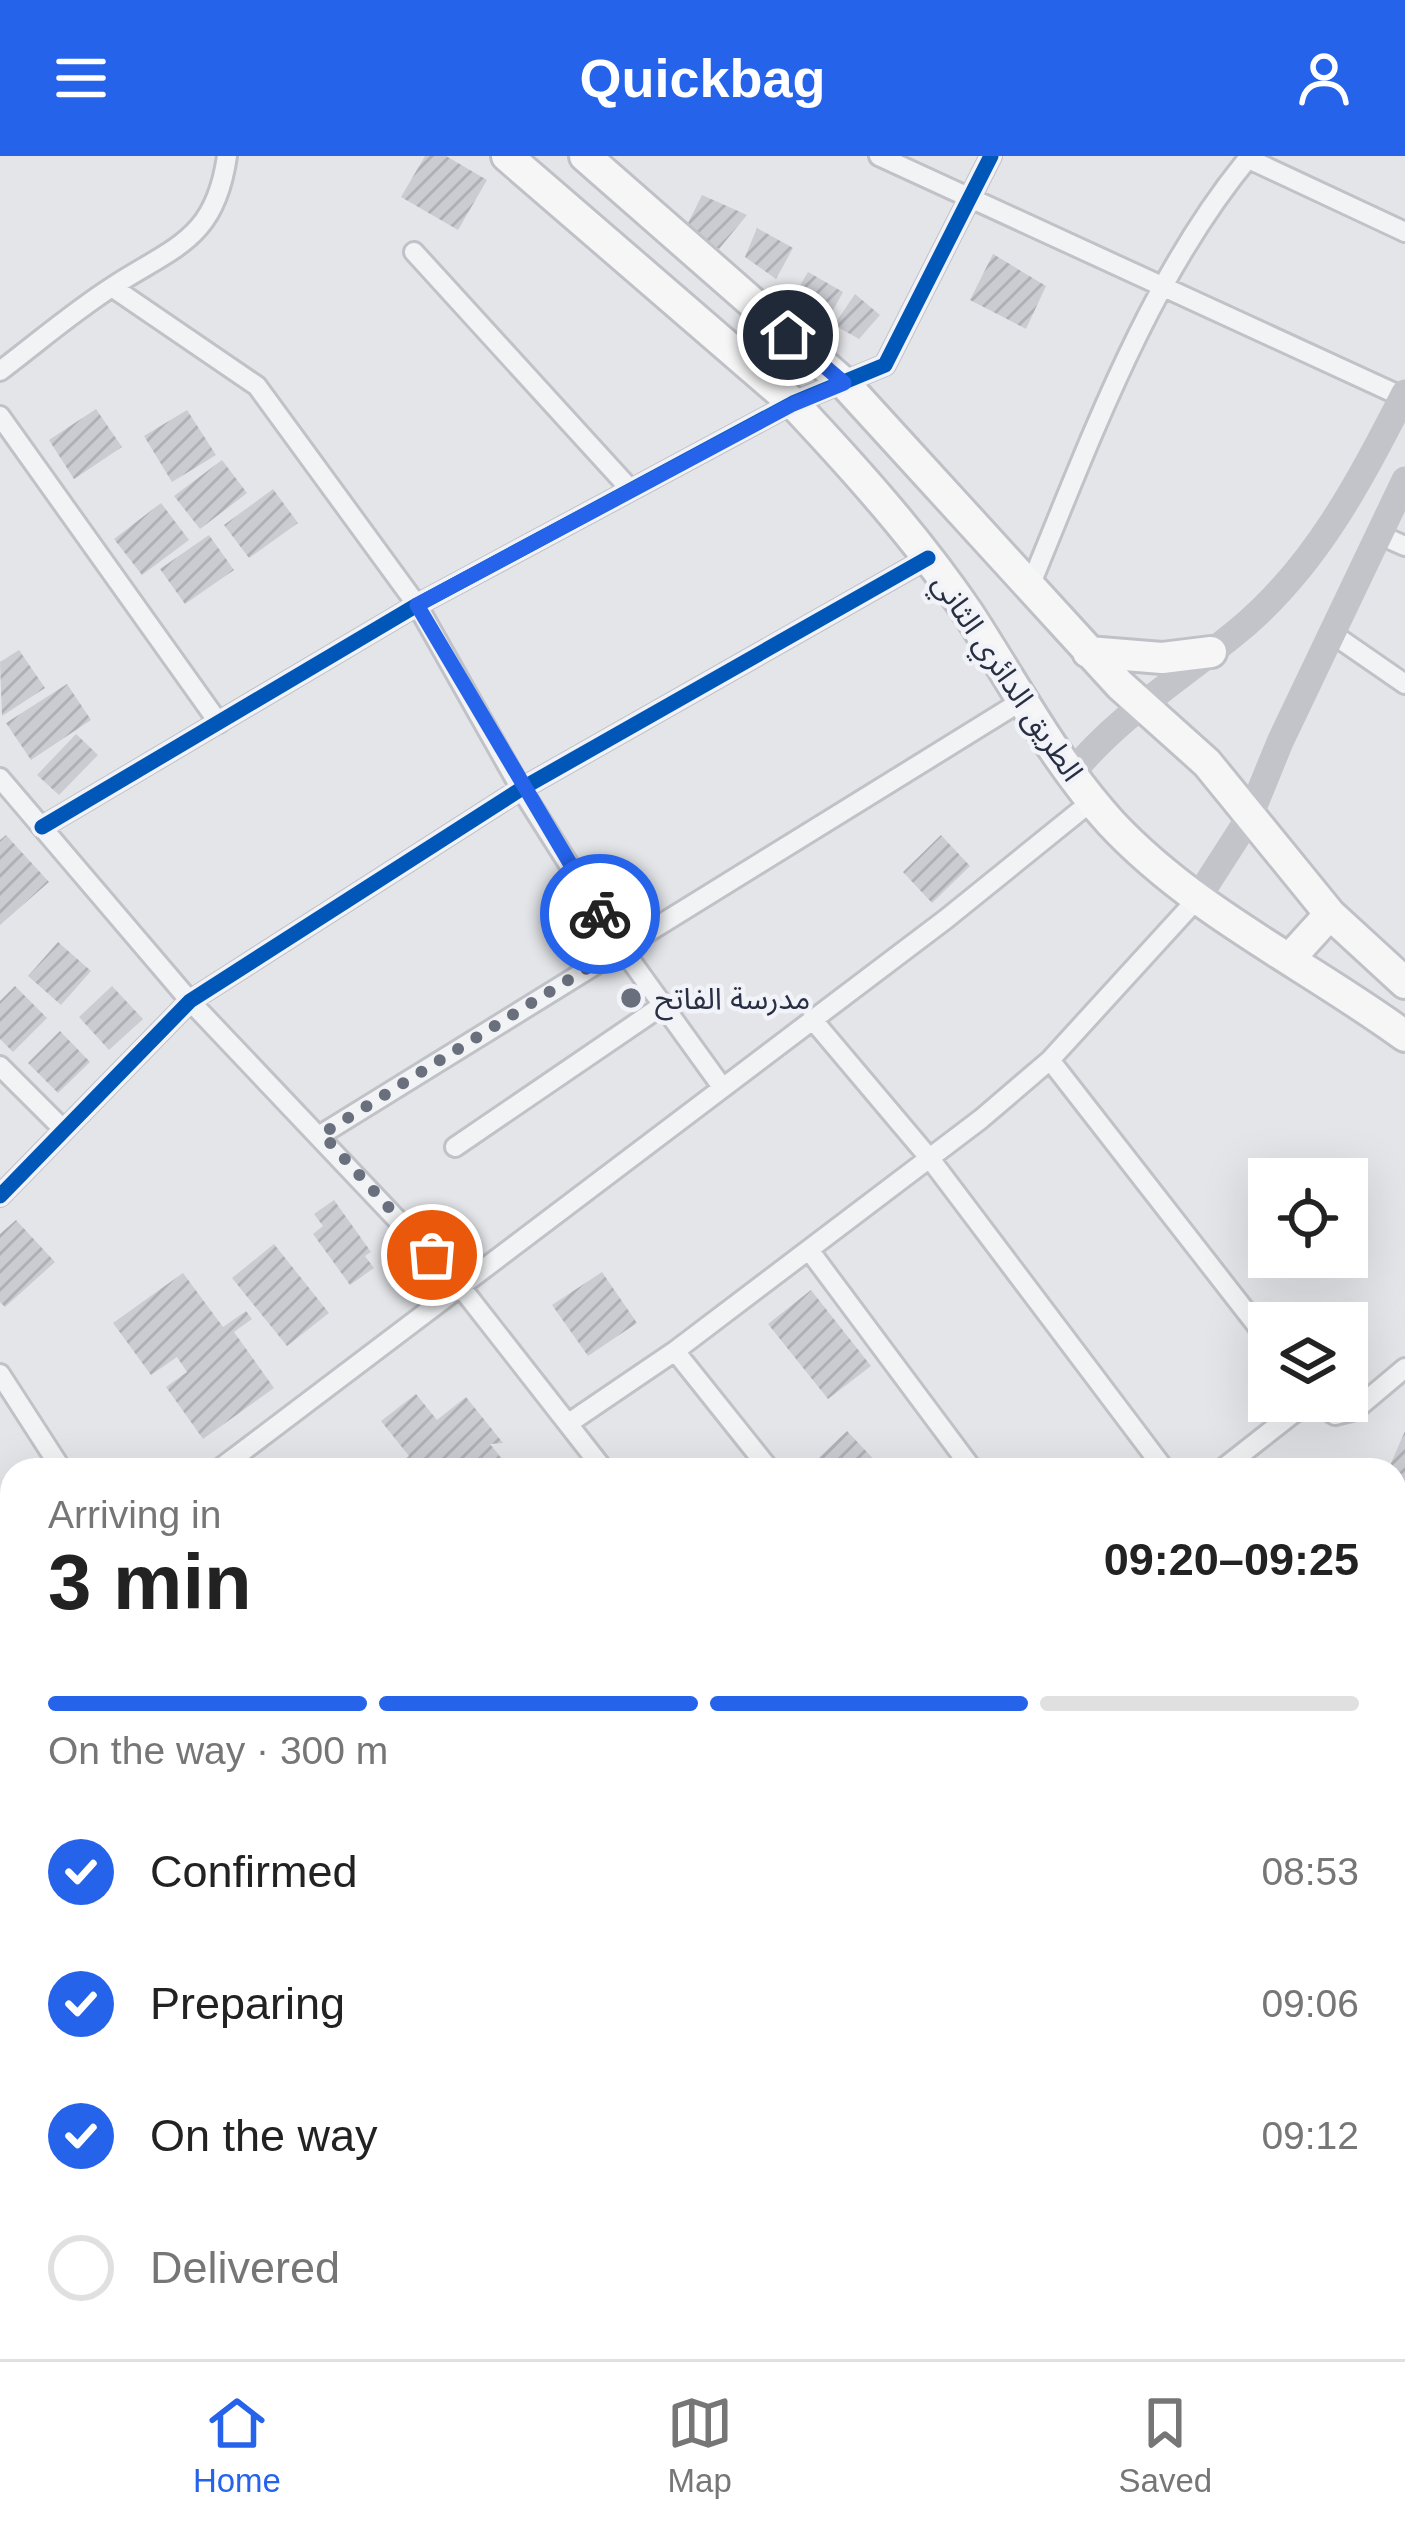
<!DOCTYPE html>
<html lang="en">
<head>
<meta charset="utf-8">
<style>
	body { margin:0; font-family:Arial,"Noto Sans Arabic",sans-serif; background:#f6f6f6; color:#222; height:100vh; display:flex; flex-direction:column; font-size:45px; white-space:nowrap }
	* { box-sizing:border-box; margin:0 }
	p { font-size:39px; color:#767676 }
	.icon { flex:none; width:66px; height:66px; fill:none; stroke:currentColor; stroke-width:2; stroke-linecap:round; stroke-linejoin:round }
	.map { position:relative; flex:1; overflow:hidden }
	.sheet { position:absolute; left:0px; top:1302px; width:1407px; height:903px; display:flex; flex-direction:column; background:#fff; border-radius:36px 36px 0 0; box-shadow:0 12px 48px #0002 }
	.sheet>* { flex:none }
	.fabs { position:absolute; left:1248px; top:1002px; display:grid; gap:24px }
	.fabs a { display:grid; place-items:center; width:120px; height:120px; border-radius:0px; background:#fff; box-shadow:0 12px 48px #0002; font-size:60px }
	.pin { position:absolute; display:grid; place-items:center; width:102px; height:102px; color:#fff; margin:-51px; border:6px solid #fff; border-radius:50%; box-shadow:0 3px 12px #0007 }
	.courier { position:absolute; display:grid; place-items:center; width:120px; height:120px; margin:-60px; border:9px solid #2563eb; border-radius:50%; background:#fff; color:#222; box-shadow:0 3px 15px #0007 }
	.summary em { font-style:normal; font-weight:700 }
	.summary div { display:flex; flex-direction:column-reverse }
	.summary { display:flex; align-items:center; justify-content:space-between; height:204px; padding:0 48px }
	h1 { font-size:78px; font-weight:700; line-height:90px }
	.bar { display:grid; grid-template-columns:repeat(4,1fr); gap:18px 12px; align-content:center; height:144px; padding:0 48px }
	.bar i { height:15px; border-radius:9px; background:#e0e0e0 }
	.bar .on { background:#2563eb }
	.bar p { grid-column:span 4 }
	ol { padding:0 48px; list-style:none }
	li { display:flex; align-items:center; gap:36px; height:132px }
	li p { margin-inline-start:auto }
	li .icon { padding:12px; border-radius:50%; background:#2563eb; color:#fff; stroke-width:4 }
	li:last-child { color:#767676 }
	li i { width:66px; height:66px; border:6px solid #e0e0e0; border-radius:50% }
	header { display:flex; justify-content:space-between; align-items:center; height:156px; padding:0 48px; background:#2563eb; color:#fff; font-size:54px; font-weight:700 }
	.tabs { display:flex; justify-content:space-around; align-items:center; height:168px; border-top:3px solid #e0e0e0; background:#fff; font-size:33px; color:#767676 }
	.tabs a { display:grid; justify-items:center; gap:6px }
	.tabs .on { color:#2563eb }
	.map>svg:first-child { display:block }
	.building { fill:url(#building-hatch) }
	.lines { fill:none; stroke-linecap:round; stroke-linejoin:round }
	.street-casing { stroke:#c0c2c7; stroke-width:24 }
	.primary-casing { stroke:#bfc1c6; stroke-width:36 }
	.street { stroke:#f2f3f5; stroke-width:18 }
	.secondary { stroke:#c3c4ca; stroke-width:27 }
	.primary { stroke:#f6f6f7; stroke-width:30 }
	.cycleway-casing { stroke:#f1f3f8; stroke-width:22 }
	.cycleway { stroke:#0057b8; stroke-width:15 }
	.done { stroke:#696f7d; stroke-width:12; stroke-dasharray:0 21.6 }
	.route { stroke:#2563eb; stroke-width:15 }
	.poi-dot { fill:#696f7d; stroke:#f1f3f8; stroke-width:4.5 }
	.labels { text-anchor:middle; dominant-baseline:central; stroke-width:9; stroke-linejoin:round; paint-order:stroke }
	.street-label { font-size:30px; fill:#282f43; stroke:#f1f3f8 }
	.poi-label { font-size:30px; fill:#282f43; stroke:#f1f3f8; text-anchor:start }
</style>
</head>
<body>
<header><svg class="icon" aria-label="menu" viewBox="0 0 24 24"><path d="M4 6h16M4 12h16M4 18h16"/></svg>Quickbag<svg class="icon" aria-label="person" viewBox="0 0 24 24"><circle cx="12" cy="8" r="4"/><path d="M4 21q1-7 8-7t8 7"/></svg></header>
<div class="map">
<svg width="1405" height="2203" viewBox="0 0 1405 2203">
	<defs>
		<pattern id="building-hatch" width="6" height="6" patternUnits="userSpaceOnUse" patternTransform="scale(3)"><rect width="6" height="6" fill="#caccd1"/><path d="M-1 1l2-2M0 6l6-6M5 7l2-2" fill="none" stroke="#aeb0b5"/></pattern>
	</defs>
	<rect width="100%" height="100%" fill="#e3e5e9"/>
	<path class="building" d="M 425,0 L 446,0 L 487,24 L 458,74 L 401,41 Z
		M 702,39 L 747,59 L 719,93 L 686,71 Z
		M 757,72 L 793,92 L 776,123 L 745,101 Z
		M 993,98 L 1046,130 L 1026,173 L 970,144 Z
		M 808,116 L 843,136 L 825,169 L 794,140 Z
		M 855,138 L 880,159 L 859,183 L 834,169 Z
		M 96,253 L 122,291 L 74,323 L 49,284 Z
		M 187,254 L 216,299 L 172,326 L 144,280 Z
		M 222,304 L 247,337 L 200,373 L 174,340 Z
		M 273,333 L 298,367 L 249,402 L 224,369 Z
		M 161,347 L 189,384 L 142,419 L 114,383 Z
		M 209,379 L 234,414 L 185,448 L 160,413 Z
		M 19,494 L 45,532 L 2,560 L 0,506 Z
		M 67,528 L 91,564 L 31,604 L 6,567 Z
		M 76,578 L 98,599 L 59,639 L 37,619 Z
		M 6,679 L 49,726 L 0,769 L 0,684 Z
		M 941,679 L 970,710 L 932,747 L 903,716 Z
		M 58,786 L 91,815 L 61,849 L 28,820 Z
		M 15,830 L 47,862 L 13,896 L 0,883 L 0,845 Z
		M 112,830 L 143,863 L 109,894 L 79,861 Z
		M 60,875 L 90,906 L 58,937 L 28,907 Z
		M 334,1044 L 371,1096 L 365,1100 L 374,1112 L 350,1129 L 313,1078 L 323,1070 L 314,1058 Z
		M 16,1064 L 55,1106 L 5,1151 L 0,1146 L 0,1078 Z
		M 274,1088 L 329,1157 L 287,1190 L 232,1122 Z
		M 602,1116 L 637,1167 L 588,1200 L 552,1149 Z
		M 183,1117 L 223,1171 L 246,1155 L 252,1163 L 234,1176 L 274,1232 L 203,1283 L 166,1231 L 187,1216 L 177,1201 L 151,1219 L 113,1167 Z
		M 811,1134 L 871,1210 L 828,1243 L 768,1168 Z
		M 416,1238 L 437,1264 L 466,1241 L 503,1287 L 490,1288 L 511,1314 L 472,1314 L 464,1304 L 452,1314 L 391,1314 L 409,1300 L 381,1265 Z
		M 847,1275 L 884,1314 L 806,1314 Z
		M 1405,1275 L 1405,1416 L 1395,1412 L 1395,1314 L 1388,1314 Z
		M 0,1715 L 12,1726 L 12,1790 L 5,1798 L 0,1793 Z
		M 524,2193 L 556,2193 L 550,2200 L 554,2203 L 536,2203 Z
		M 609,2193 L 680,2193 L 690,2203 L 619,2203 Z
		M 809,2193 L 864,2193 L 855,2203 L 820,2203 Z
		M 1138,2193 L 1162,2193 L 1149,2203 Z
		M 1192,2193 L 1235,2193 L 1238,2197 L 1230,2203 L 1178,2203 Z"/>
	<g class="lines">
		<defs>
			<path id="street" d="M 879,0 L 1403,241
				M 1249,3 L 1405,76
				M 414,96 L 631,334
				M 112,131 L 257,230 L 417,449 L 521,633 L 621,791 L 722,931
				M 0,215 C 37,187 73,156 112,131 C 175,90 215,84 227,0
				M 0,260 L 219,567
				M 1380,379 L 1405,390
				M 1030,430 C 1090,285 1149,121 1250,0
				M 1334,479 L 1405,528
				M 0,622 L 190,845 L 460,1130 L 604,1314
				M 42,671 L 417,449 L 793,247 L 885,209 L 991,0
				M 812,863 L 931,1004 L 1165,1314
				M 1050,904 L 1269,1185
				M 0,910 L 64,974
				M 322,978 L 1020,546
				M 455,991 L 663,849
				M 0,1040 L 190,845 L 521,633 L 928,402
				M 809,1094 L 973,1314
				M 675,1195 L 770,1314
				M 0,1218 L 62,1314
				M 1314,1245 L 1335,1259 L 1355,1254 L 1405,1212
				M 569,1267 L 675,1195 L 981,963 L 1050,904 L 1197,743
				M 218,1314 L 946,763 L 1092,645
				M 1221,1314 L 1309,1245
				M 1395,1437 L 1405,1441
				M 0,1493 L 12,1482
				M 1395,1652 L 1405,1656
				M 1395,1785 L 1405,1760
				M 1395,1826 L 1405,1831
				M 0,1863 L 12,1869
				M 0,2084 L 12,2070
				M 1395,2136 L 1405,2140
				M 459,2193 L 466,2203
				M 1113,2193 L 1122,2203
				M 327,2203 L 330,2193
				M 735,2203 L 747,2193
				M 1018,2203 L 1029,2193
				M 1274,2203 L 1285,2193"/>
			<path id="primary" d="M 507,0 L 793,247 C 855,313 917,382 968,457 C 1015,529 1053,603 1111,667 C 1194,756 1308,809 1405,880
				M 585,0 L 844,227 L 1120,529 L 1207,607 L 1330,758 L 1405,827
				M 1088,496 L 1162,502 L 1211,496
				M 1291,801 L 1330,758"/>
		</defs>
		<use href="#street" class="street-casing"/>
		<use href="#primary" class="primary-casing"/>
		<use href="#street" class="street"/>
		<path class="secondary" d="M 1071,618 C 1121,557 1185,520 1245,469 C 1319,405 1361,322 1405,237
			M 1197,743 L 1249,662 L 1280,586 L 1405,324"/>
		<use href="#primary" class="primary"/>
		<defs>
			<path id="cycleway" d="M 42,671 L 417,449 L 793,247 L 885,209 L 991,0
				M 0,1040 L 190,845 L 521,633 L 928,402"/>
		</defs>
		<use href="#cycleway" class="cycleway-casing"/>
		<use href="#cycleway" class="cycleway"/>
	</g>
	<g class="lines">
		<path class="done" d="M 432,1099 L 322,978 L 621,791 L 600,758"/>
		<path class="route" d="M 600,758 L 417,449 L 793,248 L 844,227 L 788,179"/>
	</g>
	<circle class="poi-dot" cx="631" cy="842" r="12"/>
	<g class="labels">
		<g class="street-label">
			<text transform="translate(1008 521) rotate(56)">الطريق الدائري الثاني</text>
		</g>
		<g class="poi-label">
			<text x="655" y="842">مدرسة الفاتح</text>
		</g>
	</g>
</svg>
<div class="fabs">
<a><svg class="icon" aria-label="locate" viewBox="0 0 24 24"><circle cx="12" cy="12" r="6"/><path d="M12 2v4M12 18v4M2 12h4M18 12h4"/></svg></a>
<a><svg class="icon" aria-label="layers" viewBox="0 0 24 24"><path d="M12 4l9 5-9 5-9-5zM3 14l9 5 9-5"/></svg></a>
</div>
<div class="pin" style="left:432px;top:1099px;background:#ea580c"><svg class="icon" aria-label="bag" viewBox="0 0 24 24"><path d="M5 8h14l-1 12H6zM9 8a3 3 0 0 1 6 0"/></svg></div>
<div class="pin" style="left:788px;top:179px;background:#1f2937"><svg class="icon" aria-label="home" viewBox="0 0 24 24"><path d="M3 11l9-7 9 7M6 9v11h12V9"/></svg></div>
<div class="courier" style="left:600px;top:758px"><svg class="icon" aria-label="bike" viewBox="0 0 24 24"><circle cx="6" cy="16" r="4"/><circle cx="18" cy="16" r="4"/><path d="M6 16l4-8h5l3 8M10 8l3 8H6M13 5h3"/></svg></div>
<section class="sheet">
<div class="summary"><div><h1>3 min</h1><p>Arriving in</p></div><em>09:20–09:25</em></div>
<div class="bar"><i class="on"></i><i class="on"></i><i class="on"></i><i></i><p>On the way · 300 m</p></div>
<ol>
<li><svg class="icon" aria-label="check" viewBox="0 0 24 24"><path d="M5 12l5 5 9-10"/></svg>Confirmed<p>08:53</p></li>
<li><svg class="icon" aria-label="check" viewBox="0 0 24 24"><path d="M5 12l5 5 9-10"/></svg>Preparing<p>09:06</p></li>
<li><svg class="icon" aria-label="check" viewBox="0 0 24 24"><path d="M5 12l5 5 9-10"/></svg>On the way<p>09:12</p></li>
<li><i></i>Delivered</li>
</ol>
</section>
</div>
<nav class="tabs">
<a class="on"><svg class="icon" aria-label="home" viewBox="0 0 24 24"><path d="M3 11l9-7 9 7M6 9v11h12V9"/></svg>Home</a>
<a><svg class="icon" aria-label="map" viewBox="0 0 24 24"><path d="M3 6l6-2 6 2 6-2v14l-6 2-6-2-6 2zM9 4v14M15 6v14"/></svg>Map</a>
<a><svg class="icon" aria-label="saved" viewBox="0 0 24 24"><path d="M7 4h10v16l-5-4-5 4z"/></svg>Saved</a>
</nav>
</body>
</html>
